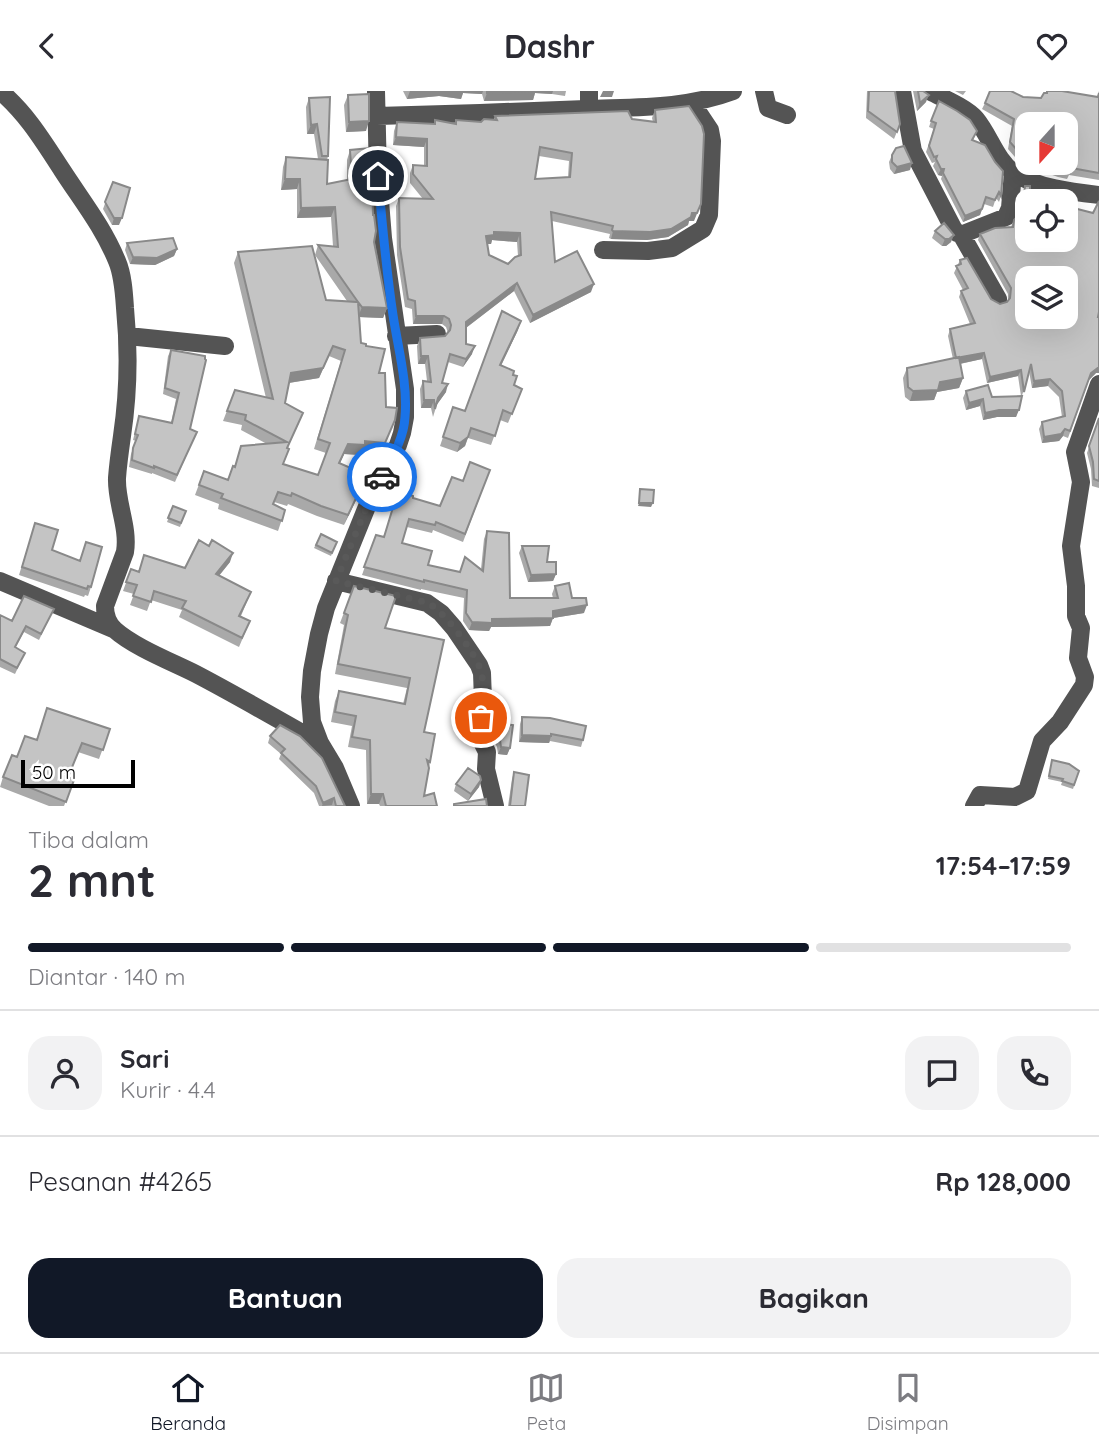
<!DOCTYPE html>
<html lang="id">
<head>
<meta charset="utf-8">
<style>
	body { margin:0; font-family:Quicksand,sans-serif; background:#f2f2f3; color:#2b2b33; height:100vh; display:flex; flex-direction:column; font-size:26px; white-space:nowrap }
	* { box-sizing:border-box; margin:0 }
	p { font-size:23px; color:#7c7c81 }
	.icon { flex:none; width:38px; height:38px; fill:none; stroke:currentColor; stroke-width:2; stroke-linecap:round; stroke-linejoin:round }
	.map { position:relative; height:715px; overflow:hidden }
	.drawer { display:flex; flex-direction:column; background:#fff; flex:1 }
	.drawer>* { flex:none }
	.needle { width:46px; rotate:201deg }
	.controls { position:absolute; left:1015px; top:21px; display:grid; gap:14px }
	.controls a { display:grid; place-items:center; width:63px; height:63px; border-radius:14px; background:#fff; box-shadow:0 7px 28px #0002; font-size:35px }
	.scale { position:absolute; left:21px; bottom:18px; width:114px; box-sizing:border-box; padding-left:7px; border:4px solid #000; border-top:0; font-size:19px; line-height:24px; white-space:nowrap; color:#000; -webkit-text-stroke:5px #fff; paint-order:stroke }
	.pin { position:absolute; display:grid; place-items:center; width:60px; height:60px; color:#fff; margin:-30px; border:4px solid #fff; border-radius:50%; box-shadow:0 2px 7px #0007 }
	.courier { position:absolute; display:grid; place-items:center; width:70px; height:70px; margin:-35px; border:5px solid #1a73e8; border-radius:50%; background:#fff; color:#222; box-shadow:0 2px 9px #0007 }
	.head em { font-style:normal; font-weight:700 }
	.head div { display:flex; flex-direction:column-reverse }
	.head { display:flex; align-items:center; justify-content:space-between; height:119px; padding:0 28px }
	h1 { font-size:46px; font-weight:700; line-height:52px }
	.bar { display:grid; grid-template-columns:repeat(4,1fr); gap:10px 7px; align-content:center; height:84px; padding:0 28px }
	.bar i { height:9px; border-radius:5px; background:#e1e1e2 }
	.bar .current { background:#111827 }
	.bar p { grid-column:span 4 }
	.line { display:flex; align-items:center; gap:18px; padding:0 28px; border-top:2px solid #e1e1e2 }
	.line div { flex:1 }
	.round { display:grid; place-items:center; flex:none; width:74px; height:74px; border-radius:21px; background:#f2f2f3 }
	.cta { display:flex; gap:14px; margin-top:auto; padding:14px 28px }
	.cta a { flex:1; height:80px; border-radius:21px; background:#111827; color:#fff; font-size:28px; font-weight:700; line-height:80px; text-align:center }
	.cta a+a { background:#f2f2f3; color:#2b2b33 }
	header { display:flex; justify-content:space-between; align-items:center; height:91px; padding:0 28px; background:#fff; font-size:32px; font-weight:700 }
	.tabs { display:flex; justify-content:space-around; align-items:center; height:98px; border-top:2px solid #e1e1e2; background:#fff; font-size:19px; color:#7c7c81 }
	.tabs a { display:grid; justify-items:center; gap:4px }
	.tabs .current { color:#111827 }
	.map>svg:first-child { display:block }
	.lines { fill:none; stroke-linecap:round; stroke-linejoin:round }
	.minor { stroke:#545454; stroke-width:18 }
	.wall { fill:#a9a9a9; fill-rule:evenodd }
	.shaded-wall { fill:#898989 }
	.building { fill:#c4c4c4; stroke:#898989; stroke-width:2; fill-rule:evenodd }
	.done { stroke:#595959; stroke-width:7; stroke-dasharray:0 12.6 }
	.route { stroke:#1a73e8; stroke-width:9 }
</style>
</head>
<body>
<header><svg class="icon" aria-label="back" viewBox="0 0 24 24"><path d="M15 5l-7 7 7 7"/></svg>Dashr<svg class="icon" aria-label="heart" viewBox="0 0 24 24"><path d="M12 20l-8-8c-3-5 5-10 8-4 3-6 11-1 8 4z"/></svg></header>
<div class="map">
<svg width="1099" height="715" viewBox="0 0 1099 715">
	<rect width="100%" height="100%" fill="#fff"/>
	<g class="lines">
		<path class="minor" d="M 0,0 C 27,23 43,50 62,79 C 82,110 103,136 117,170 C 123,184 124,202 125,217 C 129,258 128,305 122,345 C 120,359 118,373 117,387 C 116,412 129,436 125,461 L 105,515 C 105,524 107,532 115,539 C 134,556 172,571 196,583 C 238,605 279,629 320,652
			M 589,0 L 589,18
			M 764,0 L 768,17 L 787,24
			M 902,0 L 913,60 L 953,137 L 957,142 L 963,143 L 1006,126 L 1010,117 L 1013,81
			M 929,0 C 943,7 967,17 976,28 C 990,45 996,69 1014,82 C 1037,97 1073,101 1099,104
			M 377,25 C 447,23 516,21 586,18 C 636,16 685,18 733,0
			M 961,143 L 998,208
			M 603,159 L 648,160 L 672,157 L 703,138 L 709,124 L 712,50 L 710,39 L 692,12
			M 128,245 L 225,255
			M 396,245 L 437,243
			M 0,490 L 113,538
			M 336,490 L 427,512 L 441,522 L 454,537 L 479,574 L 482,582 L 483,609 L 479,645 L 487,661 L 486,678 L 495,715
			M 351,715 L 335,677 L 320,652 L 312,631 L 310,606 L 312,580 L 319,543 L 326,517 L 368,413 L 398,354 L 402,342 L 405,326 L 405,298 L 383,147 L 378,85 L 376,0
			M 974,715 L 980,704 L 1015,706 L 1027,700 L 1042,650 L 1060,631 L 1084,594 L 1085,586 L 1078,567 L 1081,537 L 1076,525 L 1076,495 L 1071,455 L 1081,391 L 1075,361 L 1099,293"/>
	</g>
	<path class="wall" d="M 403,0 L 566,0 L 565,5 L 552,3 L 535,2 L 533,9 L 484,10 L 482,3 L 463,2 L 461,8 L 439,5 L 407,8 Z
		M 867,0 L 895,0 L 900,33 L 894,48 L 866,27 Z
		M 913,0 L 923,0 L 926,11 L 917,20 Z
		M 955,0 L 966,0 L 963,4 Z
		M 1046,0 L 1063,0 L 1097,6 L 1099,0 L 1099,89 L 1069,84 L 1067,88 L 1058,86 L 1021,73 L 1008,58 L 1012,35 L 982,18 L 985,12 L 1023,6 L 1041,7 L 1046,2 ZM 1027,33 L 1066,72 L 1027,72 Z
		M 348,4 L 366,40 L 346,41 L 344,14 Z
		M 309,7 L 328,65 L 327,69 L 327,93 L 347,89 L 347,69 L 350,59 L 370,73 L 367,83 L 362,83 L 387,217 L 383,227 L 360,226 L 361,252 L 366,255 L 379,282 L 386,316 L 395,329 L 381,362 L 363,360 L 361,364 L 344,363 L 340,372 L 363,394 L 344,434 L 317,425 L 288,413 L 287,415 L 274,411 L 273,413 L 285,419 L 278,440 L 218,418 L 219,413 L 195,404 L 204,380 L 228,389 L 235,376 L 241,355 L 267,353 L 241,339 L 242,334 L 223,330 L 235,299 L 266,307 L 234,172 L 238,161 L 326,209 L 347,210 L 315,164 L 318,154 L 333,155 L 331,126 L 297,127 L 297,98 L 281,99 L 283,76 L 286,66 L 318,68 L 314,43 L 307,43 L 306,16 ZM 329,265 L 341,270 L 314,358 L 326,362 L 318,384 L 283,373 L 287,358 L 299,332 L 285,312 L 289,292 L 319,287 Z
		M 655,19 L 694,130 L 689,130 L 688,134 L 668,146 L 647,149 L 611,148 L 609,147 L 610,143 L 552,130 L 555,171 L 591,201 L 530,232 L 514,200 L 466,237 L 466,253 L 472,263 L 463,276 L 448,271 L 442,292 L 446,301 L 437,313 L 433,326 L 431,317 L 421,317 L 420,298 L 423,290 L 427,290 L 425,273 L 418,273 L 417,255 L 420,247 L 445,245 L 448,242 L 446,236 L 442,233 L 413,233 L 412,218 L 405,216 L 397,164 L 396,115 L 399,107 L 423,108 L 410,92 L 410,82 L 413,74 L 424,75 L 424,56 L 393,54 L 394,40 L 397,31 L 434,33 L 435,29 L 455,33 L 456,29 L 481,31 L 494,28 L 495,25 L 632,28 L 653,31 L 652,27 ZM 539,65 L 569,70 L 568,86 L 535,88 ZM 492,149 L 517,151 L 518,165 L 508,173 L 489,164 L 487,153 L 491,153 Z
		M 931,30 L 977,40 L 973,49 L 1001,105 L 999,111 L 996,107 L 993,116 L 984,113 L 980,124 L 963,131 L 941,88 L 942,85 L 938,84 L 933,75 L 935,71 L 932,72 L 926,61 L 934,38 L 929,36 Z
		M 892,64 L 910,79 L 894,83 L 890,78 L 889,71 Z
		M 113,91 L 119,134 L 112,134 L 103,118 Z
		M 1025,95 L 1027,110 L 1098,226 L 1099,226 L 1099,282 L 1096,282 L 1089,289 L 1068,347 L 1063,345 L 1059,350 L 1042,352 L 1039,338 L 1042,331 L 1062,326 L 1059,306 L 1048,295 L 1032,297 L 1029,280 L 1016,326 L 997,326 L 983,329 L 980,315 L 966,319 L 963,307 L 966,300 L 992,306 L 1021,305 L 1018,285 L 987,292 L 982,268 L 960,273 L 963,287 L 959,297 L 937,301 L 934,309 L 910,310 L 905,306 L 903,287 L 907,277 L 953,268 L 948,245 L 950,238 L 970,233 L 959,206 L 961,200 L 963,199 L 954,182 L 960,169 L 991,208 L 1000,213 L 1007,211 L 1008,209 L 1008,203 L 978,149 L 980,143 L 1011,136 L 1014,129 L 1019,124 L 1021,120 L 1023,102 Z
		M 935,140 L 951,151 L 946,155 L 942,155 L 932,147 Z
		M 127,152 L 177,158 L 174,165 L 155,174 L 130,173 L 125,159 Z
		M 518,239 L 501,275 L 513,284 L 514,294 L 522,298 L 508,332 L 500,329 L 491,354 L 468,347 L 465,355 L 457,361 L 440,355 L 453,316 L 465,320 Z
		M 171,259 L 190,338 L 194,347 L 175,391 L 152,382 L 152,383 L 129,376 L 131,363 L 136,350 L 133,349 L 139,325 L 171,332 L 176,308 L 163,303 L 168,265 Z
		M 1099,327 L 1099,397 L 1092,395 L 1091,378 L 1087,362 Z
		M 490,379 L 463,451 L 433,439 L 432,442 L 407,436 L 402,452 L 428,474 L 460,481 L 481,478 L 484,448 L 487,440 L 510,507 L 553,507 L 552,503 L 555,495 L 572,507 L 584,522 L 553,527 L 550,535 L 491,536 L 489,540 L 469,539 L 463,530 L 464,507 L 421,498 L 421,499 L 362,484 L 376,444 L 384,446 L 398,400 L 413,407 L 440,415 L 463,390 Z
		M 173,415 L 186,420 L 180,436 L 167,431 Z
		M 35,432 L 52,459 L 80,470 L 86,451 L 91,496 L 88,505 L 85,504 L 84,506 L 19,484 Z
		M 321,443 L 337,451 L 331,465 L 314,457 Z
		M 522,455 L 547,471 L 556,483 L 553,490 L 528,491 L 519,462 Z
		M 230,471 L 219,485 L 251,501 L 241,525 L 250,530 L 239,556 L 179,526 L 182,519 L 151,509 L 147,520 L 130,514 L 134,503 L 123,500 L 131,478 L 138,480 L 185,477 Z
		M 354,495 L 385,537 L 444,549 L 424,641 L 430,671 L 424,705 L 437,715 L 380,715 L 379,713 L 367,713 L 366,659 L 348,656 L 352,635 L 331,631 L 335,610 L 339,600 L 403,613 L 407,597 L 335,583 L 344,534 L 340,532 Z
		M 0,524 L 12,530 L 51,524 L 39,549 L 24,541 L 15,557 L 25,562 L 15,583 L 0,576 Z
		M 522,626 L 583,649 L 581,656 L 550,650 L 549,652 L 519,651 L 520,633 Z
		M 496,632 L 510,657 L 507,664 L 498,663 L 497,656 L 492,646 Z
		M 280,634 L 343,713 L 345,715 L 319,715 L 314,702 L 279,668 L 281,663 L 268,652 L 270,645 Z
		M 110,638 L 99,668 L 78,661 L 68,686 L 74,689 L 64,715 L 49,715 L 0,696 L 3,686 L 17,666 L 36,649 Z
		M 1052,669 L 1079,680 L 1073,698 L 1061,694 L 1062,691 L 1048,688 Z
		M 514,681 L 525,715 L 508,715 L 512,688 Z
		M 481,689 L 479,696 L 468,710 L 454,700 L 456,693 Z"/>
	<path class="shaded-wall" d="M 410,0 L 483,0 L 482,3 L 463,2 L 461,8 L 439,5 L 407,8 Z
		M 533,0 L 553,0 L 552,3 L 535,2 L 533,9 L 484,10 L 487,2 Z
		M 603,0 L 614,0 L 612,6 L 600,6 Z
		M 929,4 L 926,11 L 917,20 L 920,12 Z
		M 369,30 L 366,40 L 346,41 L 349,31 Z
		M 317,33 L 314,43 L 307,43 L 311,34 Z
		M 396,46 L 427,48 L 424,56 L 393,54 Z
		M 912,72 L 910,79 L 894,83 L 897,76 Z
		M 361,73 L 370,73 L 367,83 L 357,83 Z
		M 941,78 L 944,78 L 942,85 L 938,84 Z
		M 285,88 L 300,88 L 297,98 L 281,99 Z
		M 701,113 L 694,130 L 689,130 L 688,134 L 668,146 L 647,149 L 611,148 L 613,140 L 692,122 Z
		M 335,116 L 331,126 L 297,127 L 301,117 Z
		M 982,118 L 980,124 L 963,131 L 965,125 Z
		M 114,127 L 122,127 L 119,134 L 112,134 Z
		M 494,141 L 520,142 L 517,151 L 492,149 L 491,153 L 483,153 L 486,145 Z
		M 954,144 L 951,151 L 946,155 L 942,155 L 945,148 Z
		M 177,158 L 174,165 L 155,174 L 130,173 L 133,166 Z
		M 517,192 L 514,200 L 463,239 L 466,231 Z
		M 594,193 L 591,201 L 530,232 L 533,224 Z
		M 362,216 L 387,217 L 383,227 L 358,226 Z
		M 416,225 L 444,225 L 442,233 L 413,233 Z
		M 521,230 L 518,239 L 496,284 L 500,274 Z
		M 333,255 L 319,287 L 288,292 L 291,282 Z
		M 475,255 L 472,263 L 463,276 L 466,268 Z
		M 984,262 L 982,268 L 954,274 L 956,267 Z
		M 421,265 L 428,265 L 425,273 L 418,273 Z
		M 1099,276 L 1099,282 L 1096,282 L 1089,289 L 1091,282 Z
		M 1021,279 L 1018,285 L 987,292 L 990,286 Z
		M 963,287 L 959,297 L 937,301 L 934,309 L 910,310 L 913,300 L 940,291 Z
		M 1050,288 L 1048,295 L 1032,297 L 1034,290 Z
		M 448,293 L 446,301 L 436,315 L 438,307 Z
		M 983,308 L 980,315 L 966,319 L 969,312 Z
		M 424,309 L 434,309 L 431,317 L 421,317 Z
		M 999,319 L 1019,319 L 1016,326 L 997,326 L 983,329 L 985,322 Z
		M 395,329 L 381,362 L 363,360 L 361,364 L 344,363 L 335,382 L 348,353 L 365,350 Z
		M 1065,338 L 1063,345 L 1059,350 L 1042,352 L 1044,346 Z
		M 468,346 L 465,355 L 457,361 L 460,352 Z
		M 367,384 L 363,394 L 344,434 L 348,424 Z
		M 639,412 L 653,412 L 651,416 L 638,415 Z
		M 233,462 L 230,471 L 212,493 L 216,483 Z
		M 556,483 L 553,490 L 528,491 L 531,484 Z
		M 587,514 L 584,522 L 553,527 L 550,535 L 491,536 L 489,540 L 469,539 L 472,531 Z
		M 522,644 L 551,645 L 549,652 L 519,651 Z
		M 501,656 L 510,657 L 507,664 L 498,663 Z
		M 481,689 L 479,696 L 468,710 L 471,703 Z
		M 371,703 L 383,703 L 379,713 L 367,713 Z
		M 334,707 L 332,714 L 322,715 L 323,712 Z"/>
	<path class="building" d="M 487,0 L 536,0 L 487,2 Z
		M 869,0 L 895,0 L 900,33 L 897,41 L 868,20 Z
		M 918,0 L 923,0 L 929,4 L 920,12 Z
		M 990,0 L 1011,0 L 1023,6 L 1041,7 L 1044,2 L 1047,2 L 1047,0 L 1062,0 L 1098,6 L 1099,2 L 1099,82 L 1071,77 L 1070,82 L 1060,80 L 1038,72 L 1066,72 L 1066,33 L 1027,33 L 1027,68 L 1023,66 L 1010,51 L 1014,28 L 985,12 Z
		M 369,3 L 369,30 L 349,31 L 348,4 Z
		M 330,6 L 328,65 L 322,65 L 317,33 L 311,34 L 309,7 Z
		M 939,10 L 957,20 L 970,29 L 977,40 L 972,49 L 985,54 L 995,71 L 1003,80 L 1001,105 L 999,101 L 995,109 L 986,106 L 982,118 L 965,125 L 943,82 L 944,78 L 941,78 L 936,68 L 937,65 L 934,66 L 929,55 L 936,32 L 931,30 Z
		M 689,15 L 702,35 L 704,43 L 701,113 L 697,122 L 692,122 L 691,126 L 671,138 L 650,141 L 613,140 L 612,139 L 613,135 L 551,121 L 555,171 L 577,160 L 594,193 L 533,224 L 517,192 L 466,231 L 466,253 L 475,255 L 466,268 L 450,263 L 442,292 L 448,293 L 438,307 L 435,318 L 434,309 L 424,309 L 423,290 L 431,291 L 428,265 L 421,265 L 420,247 L 445,245 L 450,239 L 451,234 L 449,228 L 444,225 L 416,225 L 415,210 L 408,208 L 400,156 L 399,107 L 433,108 L 413,83 L 413,74 L 427,75 L 427,48 L 396,46 L 397,31 L 435,33 L 435,29 L 456,33 L 456,29 L 481,31 L 484,28 L 497,29 L 495,25 L 628,20 L 632,28 L 656,31 L 655,19 ZM 540,56 L 572,62 L 570,86 L 535,88 ZM 494,141 L 520,142 L 521,164 L 515,166 L 508,173 L 489,164 L 486,145 L 494,144 Z
		M 904,55 L 912,72 L 897,76 L 892,71 L 892,64 L 896,57 Z
		M 370,57 L 370,73 L 361,73 L 364,94 L 372,96 L 373,124 L 374,124 L 376,140 L 374,151 L 387,217 L 362,216 L 358,211 L 361,252 L 366,253 L 366,255 L 385,258 L 379,282 L 385,282 L 386,316 L 397,317 L 395,329 L 385,352 L 365,350 L 365,354 L 348,353 L 339,372 L 367,384 L 348,424 L 321,415 L 292,402 L 291,405 L 278,401 L 273,413 L 285,419 L 282,430 L 221,407 L 223,403 L 199,394 L 204,380 L 228,389 L 233,375 L 235,376 L 241,355 L 287,351 L 245,329 L 246,324 L 227,320 L 235,299 L 273,308 L 238,161 L 312,155 L 326,209 L 358,211 L 318,154 L 338,156 L 335,116 L 301,117 L 300,88 L 285,88 L 286,66 L 328,69 L 327,93 L 352,88 L 350,59 ZM 333,255 L 345,259 L 318,348 L 330,352 L 318,384 L 283,373 L 289,358 L 287,357 L 303,322 L 285,312 L 291,282 L 323,277 Z
		M 113,91 L 130,97 L 122,127 L 114,127 L 105,111 Z
		M 1025,95 L 1030,95 L 1030,110 L 1027,110 L 1027,149 L 1066,149 L 1066,115 L 1093,122 L 1099,110 L 1099,221 L 1098,226 L 1099,226 L 1099,276 L 1091,282 L 1070,340 L 1065,338 L 1061,343 L 1044,346 L 1042,331 L 1065,325 L 1062,300 L 1050,288 L 1034,290 L 1031,273 L 1024,301 L 1021,279 L 990,286 L 984,262 L 956,267 L 950,238 L 975,232 L 961,200 L 968,197 L 956,175 L 961,173 L 960,169 L 967,167 L 991,208 L 1000,213 L 1007,211 L 1010,207 L 1011,197 L 980,143 L 995,137 L 1013,136 L 1014,129 L 1019,124 L 1023,115 ZM 1027,187 L 1066,187 L 1066,226 L 1027,226 Z
		M 944,132 L 954,144 L 949,148 L 945,148 L 935,140 Z
		M 173,147 L 177,158 L 157,167 L 133,166 L 127,152 Z
		M 502,220 L 521,230 L 500,274 L 514,280 L 513,284 L 517,285 L 514,294 L 522,298 L 512,323 L 503,319 L 495,345 L 471,337 L 468,346 L 460,352 L 443,346 L 453,316 L 465,320 Z
		M 171,259 L 205,265 L 205,268 L 206,269 L 190,338 L 197,341 L 177,384 L 154,375 L 154,377 L 132,369 L 133,357 L 138,344 L 135,343 L 139,325 L 172,332 L 179,302 L 165,297 Z
		M 959,266 L 963,287 L 940,291 L 938,299 L 913,300 L 908,296 L 907,277 Z
		M 988,294 L 992,306 L 1022,305 L 1019,319 L 999,319 L 985,322 L 983,308 L 969,312 L 966,300 Z
		M 1099,327 L 1099,390 L 1094,388 L 1093,371 L 1089,355 Z
		M 470,371 L 490,379 L 465,443 L 436,431 L 435,434 L 409,428 L 402,452 L 432,460 L 428,474 L 460,481 L 465,466 L 483,480 L 487,440 L 509,442 L 510,507 L 558,507 L 555,495 L 569,492 L 572,507 L 586,507 L 587,514 L 553,520 L 553,527 L 492,528 L 492,532 L 472,531 L 466,522 L 467,499 L 424,489 L 424,491 L 364,476 L 376,444 L 384,446 L 398,400 L 413,405 L 413,407 L 440,415 L 452,386 L 463,390 Z
		M 640,398 L 654,399 L 653,412 L 639,412 Z
		M 173,415 L 186,420 L 181,432 L 168,427 Z
		M 35,432 L 58,439 L 52,459 L 80,470 L 86,451 L 102,456 L 91,496 L 88,495 L 87,498 L 22,476 Z
		M 321,443 L 337,451 L 332,462 L 316,454 Z
		M 199,449 L 209,455 L 212,449 L 233,462 L 216,483 L 251,501 L 239,525 L 250,530 L 242,547 L 182,517 L 186,510 L 154,500 L 151,511 L 133,505 L 137,494 L 126,491 L 131,478 L 139,481 L 144,464 L 185,477 Z
		M 522,455 L 549,455 L 547,471 L 556,471 L 556,483 L 531,484 Z
		M 354,495 L 396,505 L 385,537 L 444,549 L 424,641 L 435,643 L 430,671 L 427,669 L 429,677 L 424,705 L 434,702 L 437,715 L 386,715 L 383,703 L 371,703 L 370,649 L 352,646 L 356,625 L 335,621 L 339,600 L 405,613 L 410,587 L 338,573 L 348,524 L 344,522 Z
		M 24,505 L 54,518 L 41,543 L 26,535 L 15,556 L 25,562 L 17,577 L 0,568 L 0,524 L 12,530 Z
		M 47,617 L 110,638 L 103,659 L 82,652 L 68,686 L 74,689 L 66,711 L 3,686 L 12,664 L 17,666 L 25,645 L 37,649 Z
		M 522,626 L 550,627 L 586,635 L 583,649 L 551,643 L 551,645 L 522,644 Z
		M 496,632 L 513,634 L 510,657 L 501,656 L 500,649 L 495,639 Z
		M 280,634 L 300,645 L 322,667 L 345,715 L 336,715 L 334,707 L 323,712 L 316,695 L 281,662 L 285,658 L 270,645 Z
		M 1052,669 L 1069,673 L 1079,680 L 1074,694 L 1062,690 L 1063,688 L 1049,685 Z
		M 468,677 L 480,685 L 481,689 L 471,703 L 456,693 Z
		M 514,681 L 529,684 L 525,715 L 510,715 Z
		M 486,708 L 487,715 L 454,715 L 454,713 Z"/>
	<g class="lines">
		<path class="done" d="M 382,386 L 368,413 L 336,490 C 357,495 378,500 400,505 C 410,508 422,509 431,514 C 446,523 479,566 482,584 C 484,598 482,613 481,627"/>
		<path class="route" d="M 378,85 C 382,132 386,178 393,224 C 398,257 408,293 405,326 C 404,347 392,367 382,386"/>
	</g>
</svg>
<div class="controls">
<a><svg class="needle" viewBox="-14 -14 28 28"><path d="M0-13l5 13h-10z" fill="#e53935"/><path d="M0 13l5-13h-10z" fill="#7c7c81"/></svg></a>
<a><svg class="icon" aria-label="locate" viewBox="0 0 24 24"><circle cx="12" cy="12" r="6"/><path d="M12 2v4M12 18v4M2 12h4M18 12h4"/></svg></a>
<a><svg class="icon" aria-label="layers" viewBox="0 0 24 24"><path d="M12 4l9 5-9 5-9-5zM3 14l9 5 9-5"/></svg></a>
</div>
<div class="scale">50 m</div>
<div class="pin" style="left:481px;top:627px;background:#ea580c"><svg class="icon" aria-label="bag" viewBox="0 0 24 24"><path d="M5 8h14l-1 12H6zM9 8a3 3 0 0 1 6 0"/></svg></div>
<div class="pin" style="left:378px;top:85px;background:#1f2937"><svg class="icon" aria-label="home" viewBox="0 0 24 24"><path d="M3 11l9-7 9 7M6 9v11h12V9"/></svg></div>
<div class="courier" style="left:382px;top:386px"><svg class="icon" aria-label="car" viewBox="0 0 24 24"><path d="M5 17H2v-5l4-1 3-4h7l3 4 3 1v5h-3M9 17h6M6 11h13"/><circle cx="7" cy="17" r="2"/><circle cx="17" cy="17" r="2"/></svg></div>
</div>
<section class="drawer">
<div class="head"><div><h1>2 mnt</h1><p>Tiba dalam</p></div><em>17:54–17:59</em></div>
<div class="bar"><i class="current"></i><i class="current"></i><i class="current"></i><i></i><p>Diantar · 140 m</p></div>
<div class="line" style="height:126px"><a class="round"><svg class="icon" aria-label="person" viewBox="0 0 24 24"><circle cx="12" cy="8" r="4"/><path d="M4 21q1-7 8-7t8 7"/></svg></a><div><b>Sari</b><p>Kurir · 4.4</p></div><a class="round"><svg class="icon" aria-label="chat" viewBox="0 0 24 24"><path d="M4 5h16v11H9l-5 4z"/></svg></a><a class="round"><svg class="icon" aria-label="phone" viewBox="0 0 24 24"><path d="M5 4h4l2 5-3 2q2 4 5 5l2-3 5 2v4C11 20 4 13 5 4z"/></svg></a></div>
<div class="line" style="height:91px"><div>Pesanan #4265</div><b>Rp 128,000</b></div>
<div class="cta"><a>Bantuan</a><a>Bagikan</a></div>
</section>
<nav class="tabs">
<a class="current"><svg class="icon" aria-label="home" viewBox="0 0 24 24"><path d="M3 11l9-7 9 7M6 9v11h12V9"/></svg>Beranda</a>
<a><svg class="icon" aria-label="map" viewBox="0 0 24 24"><path d="M3 6l6-2 6 2 6-2v14l-6 2-6-2-6 2zM9 4v14M15 6v14"/></svg>Peta</a>
<a><svg class="icon" aria-label="saved" viewBox="0 0 24 24"><path d="M7 4h10v16l-5-4-5 4z"/></svg>Disimpan</a>
</nav>
</body>
</html>
